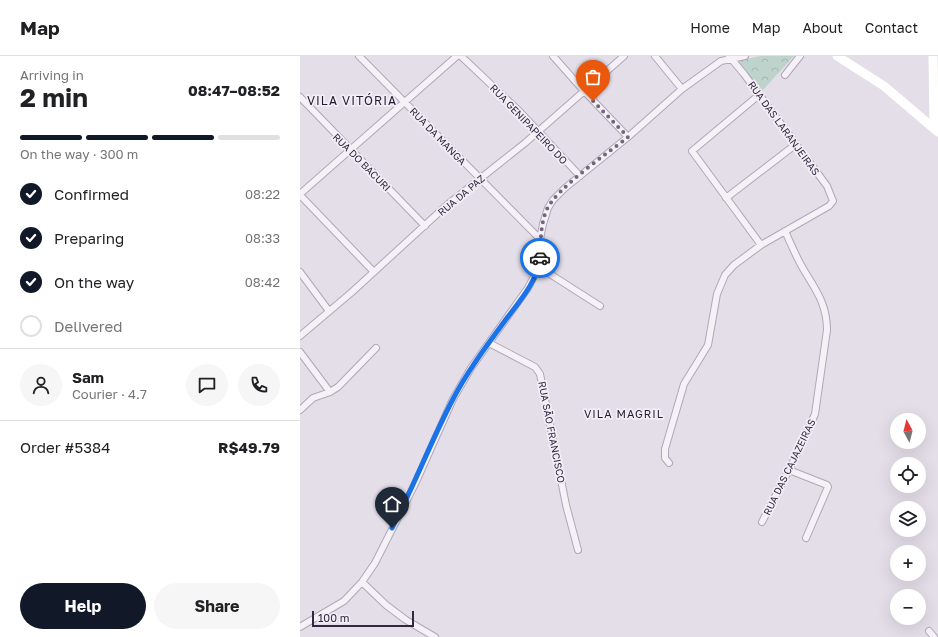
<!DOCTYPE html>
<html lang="en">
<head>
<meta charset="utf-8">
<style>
	body { margin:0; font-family:"Golos Text",sans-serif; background:#f6f6f6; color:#202124; height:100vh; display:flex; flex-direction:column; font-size:15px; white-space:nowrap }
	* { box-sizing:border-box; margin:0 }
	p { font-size:13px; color:#757577 }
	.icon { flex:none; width:22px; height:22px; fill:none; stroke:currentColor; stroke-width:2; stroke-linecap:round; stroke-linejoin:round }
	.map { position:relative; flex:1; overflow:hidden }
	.drawer { display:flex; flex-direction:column; background:#fff; width:300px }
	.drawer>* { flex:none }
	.needle { width:26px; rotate:353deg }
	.tools { position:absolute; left:590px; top:357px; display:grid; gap:8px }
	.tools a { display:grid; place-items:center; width:36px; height:36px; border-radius:50%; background:#fff; box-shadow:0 4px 16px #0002; font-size:20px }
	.scale { position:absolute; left:12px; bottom:10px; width:102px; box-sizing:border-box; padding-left:4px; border:2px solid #362641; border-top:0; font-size:11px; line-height:14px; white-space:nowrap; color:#362641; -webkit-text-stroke:3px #f2eef6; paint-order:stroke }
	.pin { position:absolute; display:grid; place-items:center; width:34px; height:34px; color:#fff; margin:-41px -17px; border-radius:50% 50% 50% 0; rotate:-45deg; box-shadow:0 0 4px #0007 }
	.pin .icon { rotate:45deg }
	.courier { position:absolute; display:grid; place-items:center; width:40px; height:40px; margin:-20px; border:3px solid #1a73e8; border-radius:50%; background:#fff; color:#222; box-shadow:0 1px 5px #0007 }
	.summary em { font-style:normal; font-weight:700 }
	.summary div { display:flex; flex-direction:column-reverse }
	.summary { display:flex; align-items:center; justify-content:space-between; height:68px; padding:0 20px }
	h1 { font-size:26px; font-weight:700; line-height:30px }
	.bar { display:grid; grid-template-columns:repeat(4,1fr); gap:6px 4px; align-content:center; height:48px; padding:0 20px }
	.bar i { height:5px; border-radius:3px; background:#e0e0e0 }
	.bar .selected { background:#111827 }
	.bar p { grid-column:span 4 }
	.line { display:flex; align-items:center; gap:10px; padding:0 20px; border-top:1px solid #e0e0e0 }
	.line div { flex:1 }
	.round { display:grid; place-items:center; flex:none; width:42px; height:42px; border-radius:21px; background:#f6f6f6 }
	ol { padding:0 20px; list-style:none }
	li { display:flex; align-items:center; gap:12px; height:44px }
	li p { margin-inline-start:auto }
	li .icon { padding:4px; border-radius:50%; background:#111827; color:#fff; stroke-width:4 }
	li:last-child { color:#757577 }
	li i { width:22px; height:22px; border:2px solid #e0e0e0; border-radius:50% }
	.action { display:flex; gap:8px; margin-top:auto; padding:8px 20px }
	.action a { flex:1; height:46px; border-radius:24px; background:#111827; color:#fff; font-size:16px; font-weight:700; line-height:46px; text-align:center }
	.action a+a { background:#f6f6f6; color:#202124 }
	header { display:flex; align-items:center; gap:24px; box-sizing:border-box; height:56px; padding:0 20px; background:#fff; border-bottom:1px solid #e0e0e0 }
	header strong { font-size:19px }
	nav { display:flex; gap:22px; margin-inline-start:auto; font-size:14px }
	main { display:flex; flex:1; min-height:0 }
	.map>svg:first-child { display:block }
	.forest { fill:url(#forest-crowns) }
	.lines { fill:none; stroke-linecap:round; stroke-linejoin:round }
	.street-casing { stroke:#b0a7b7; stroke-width:8 }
	.street { stroke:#f5f1f7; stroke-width:6 }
	.secondary { stroke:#fff; stroke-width:9 }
	.done { stroke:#73667c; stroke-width:4; stroke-dasharray:0 7.2 }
	.route { stroke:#1a73e8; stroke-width:5 }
	.labels { text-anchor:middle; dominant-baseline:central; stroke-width:3.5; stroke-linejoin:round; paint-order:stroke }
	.street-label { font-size:10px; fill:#362641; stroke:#f2eef6 }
	.neighbourhood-label { font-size:11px; letter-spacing:1px; fill:#281931; stroke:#f2eef6 }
	.quarter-label { font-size:12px; letter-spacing:1px; fill:#281931; stroke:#f2eef6 }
</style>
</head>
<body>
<header>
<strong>Map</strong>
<nav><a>Home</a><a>Map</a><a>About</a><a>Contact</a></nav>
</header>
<main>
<section class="drawer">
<div class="summary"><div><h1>2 min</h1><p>Arriving in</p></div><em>08:47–08:52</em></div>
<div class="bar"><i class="selected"></i><i class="selected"></i><i class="selected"></i><i></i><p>On the way · 300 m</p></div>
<ol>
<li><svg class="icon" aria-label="check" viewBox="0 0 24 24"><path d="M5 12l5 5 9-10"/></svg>Confirmed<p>08:22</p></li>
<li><svg class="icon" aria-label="check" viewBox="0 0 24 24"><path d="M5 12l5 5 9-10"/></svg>Preparing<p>08:33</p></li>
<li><svg class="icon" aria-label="check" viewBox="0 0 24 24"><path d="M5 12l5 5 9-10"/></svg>On the way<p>08:42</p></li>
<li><i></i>Delivered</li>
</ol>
<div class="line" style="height:72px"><a class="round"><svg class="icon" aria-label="person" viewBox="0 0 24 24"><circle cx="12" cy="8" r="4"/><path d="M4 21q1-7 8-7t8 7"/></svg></a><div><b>Sam</b><p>Courier · 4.7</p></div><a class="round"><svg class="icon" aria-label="chat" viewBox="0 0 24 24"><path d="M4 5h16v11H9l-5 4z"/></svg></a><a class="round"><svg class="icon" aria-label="phone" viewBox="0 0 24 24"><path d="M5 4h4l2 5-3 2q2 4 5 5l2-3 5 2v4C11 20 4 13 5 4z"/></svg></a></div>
<div class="line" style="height:52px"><div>Order #5384</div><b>R$49.79</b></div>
<div class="action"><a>Help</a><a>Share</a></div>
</section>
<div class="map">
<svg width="638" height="581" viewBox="0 0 638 581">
	<defs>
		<pattern id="forest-crowns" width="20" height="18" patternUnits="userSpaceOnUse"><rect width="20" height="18" fill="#bfd3cd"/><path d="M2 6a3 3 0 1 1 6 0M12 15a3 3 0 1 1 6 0" fill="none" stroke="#a5b5b1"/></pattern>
	</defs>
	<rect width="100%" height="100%" fill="#e4dee9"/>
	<path class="forest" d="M 461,0 L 494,0 L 461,36 L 438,5 Z"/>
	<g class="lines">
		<defs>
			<path id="street" d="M 59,0 L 240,183
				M 161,0 L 220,56 L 280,120
				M 253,0 L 284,35 L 328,81
				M 355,0 L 382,33
				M 485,19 L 500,0
				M 459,39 L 392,95 L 461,189
				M 0,41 L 125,170
				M 0,138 L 157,0
				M 0,139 L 73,215
				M 426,142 L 495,89
				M 239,211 L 300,250
				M 0,216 L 29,255
				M 0,280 L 52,236 L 147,149 L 225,87 L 324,0
				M 189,287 L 235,311 L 240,318 L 266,449 L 278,494
				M 0,296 L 30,336
				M 0,354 L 13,342 L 30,336 L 38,331 L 76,292
				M 369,407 L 365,402 L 365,393 L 384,328 L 408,289 L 417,238 L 425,219 L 434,209 L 461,189 L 529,150 L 533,145 L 527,130 L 444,18 L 429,0
				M 489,414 L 527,429 L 528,431 L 506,482
				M 462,466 L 496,400 L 515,358 L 527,274 C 527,246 514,232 501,209 C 495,198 490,186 485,175
				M 62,526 L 86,549 L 106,564 L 135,581
				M 0,571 L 44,545 L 62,526 L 75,507 L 115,428 L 153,343 L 171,312 L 228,232 L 239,211 L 240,183 L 243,168 L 248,152 L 253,144 L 265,132 L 328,81 L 382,33 L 421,5 L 445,0
				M 629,575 L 634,581"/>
		</defs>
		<use href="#street" class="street-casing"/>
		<use href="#street" class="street"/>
		<path class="secondary" d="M 537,0 L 584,30 L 638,76
			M 633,0 L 634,72"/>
	</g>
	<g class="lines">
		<path class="done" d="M 240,202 C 241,185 240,169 247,153 C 257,132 308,97 328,81 L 293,45"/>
		<path class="route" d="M 92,472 C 114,430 131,385 153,343 C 168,314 188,288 207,262 C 220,245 238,224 240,202"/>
	</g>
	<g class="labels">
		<g class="street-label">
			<text transform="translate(229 68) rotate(46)">RUA GENIPAPEIRO DO</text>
			<text transform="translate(484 72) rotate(54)">RUA DAS LARANJEIRAS</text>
			<text transform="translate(138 80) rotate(46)">RUA DA MANGA</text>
			<text transform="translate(62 106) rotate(45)">RUA DO BACURI</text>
			<text transform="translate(161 139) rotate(-40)">RUA DA PAZ</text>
			<text transform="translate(252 376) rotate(79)">RUA SÃO FRANCISCO</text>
			<text transform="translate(489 411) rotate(-64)">RUA DAS CAJAZEIRAS</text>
		</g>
		<g class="neighbourhood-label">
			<text x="324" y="357">VILA MAGRIL</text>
		</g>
		<g class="quarter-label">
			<text x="52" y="44">VILA VITÓRIA</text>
		</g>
	</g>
</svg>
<div class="tools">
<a><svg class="needle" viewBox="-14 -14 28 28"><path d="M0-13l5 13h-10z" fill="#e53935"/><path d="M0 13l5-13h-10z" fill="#757577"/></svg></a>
<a><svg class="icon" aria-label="locate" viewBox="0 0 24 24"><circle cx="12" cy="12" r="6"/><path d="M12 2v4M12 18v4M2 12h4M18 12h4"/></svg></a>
<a><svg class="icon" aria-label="layers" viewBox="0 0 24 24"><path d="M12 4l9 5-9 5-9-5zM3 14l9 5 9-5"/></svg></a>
<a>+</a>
<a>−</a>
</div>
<div class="scale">100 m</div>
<div class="pin" style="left:293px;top:45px;background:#ea580c"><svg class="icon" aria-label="bag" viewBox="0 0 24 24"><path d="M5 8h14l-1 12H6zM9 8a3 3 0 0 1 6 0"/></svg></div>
<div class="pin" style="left:92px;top:472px;background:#1f2937"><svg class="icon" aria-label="home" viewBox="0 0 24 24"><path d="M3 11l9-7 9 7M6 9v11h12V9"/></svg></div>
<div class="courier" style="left:240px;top:202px"><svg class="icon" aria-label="car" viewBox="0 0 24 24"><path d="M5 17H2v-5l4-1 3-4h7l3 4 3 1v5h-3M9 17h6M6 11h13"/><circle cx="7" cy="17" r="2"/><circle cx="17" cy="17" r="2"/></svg></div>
</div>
</main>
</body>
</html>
